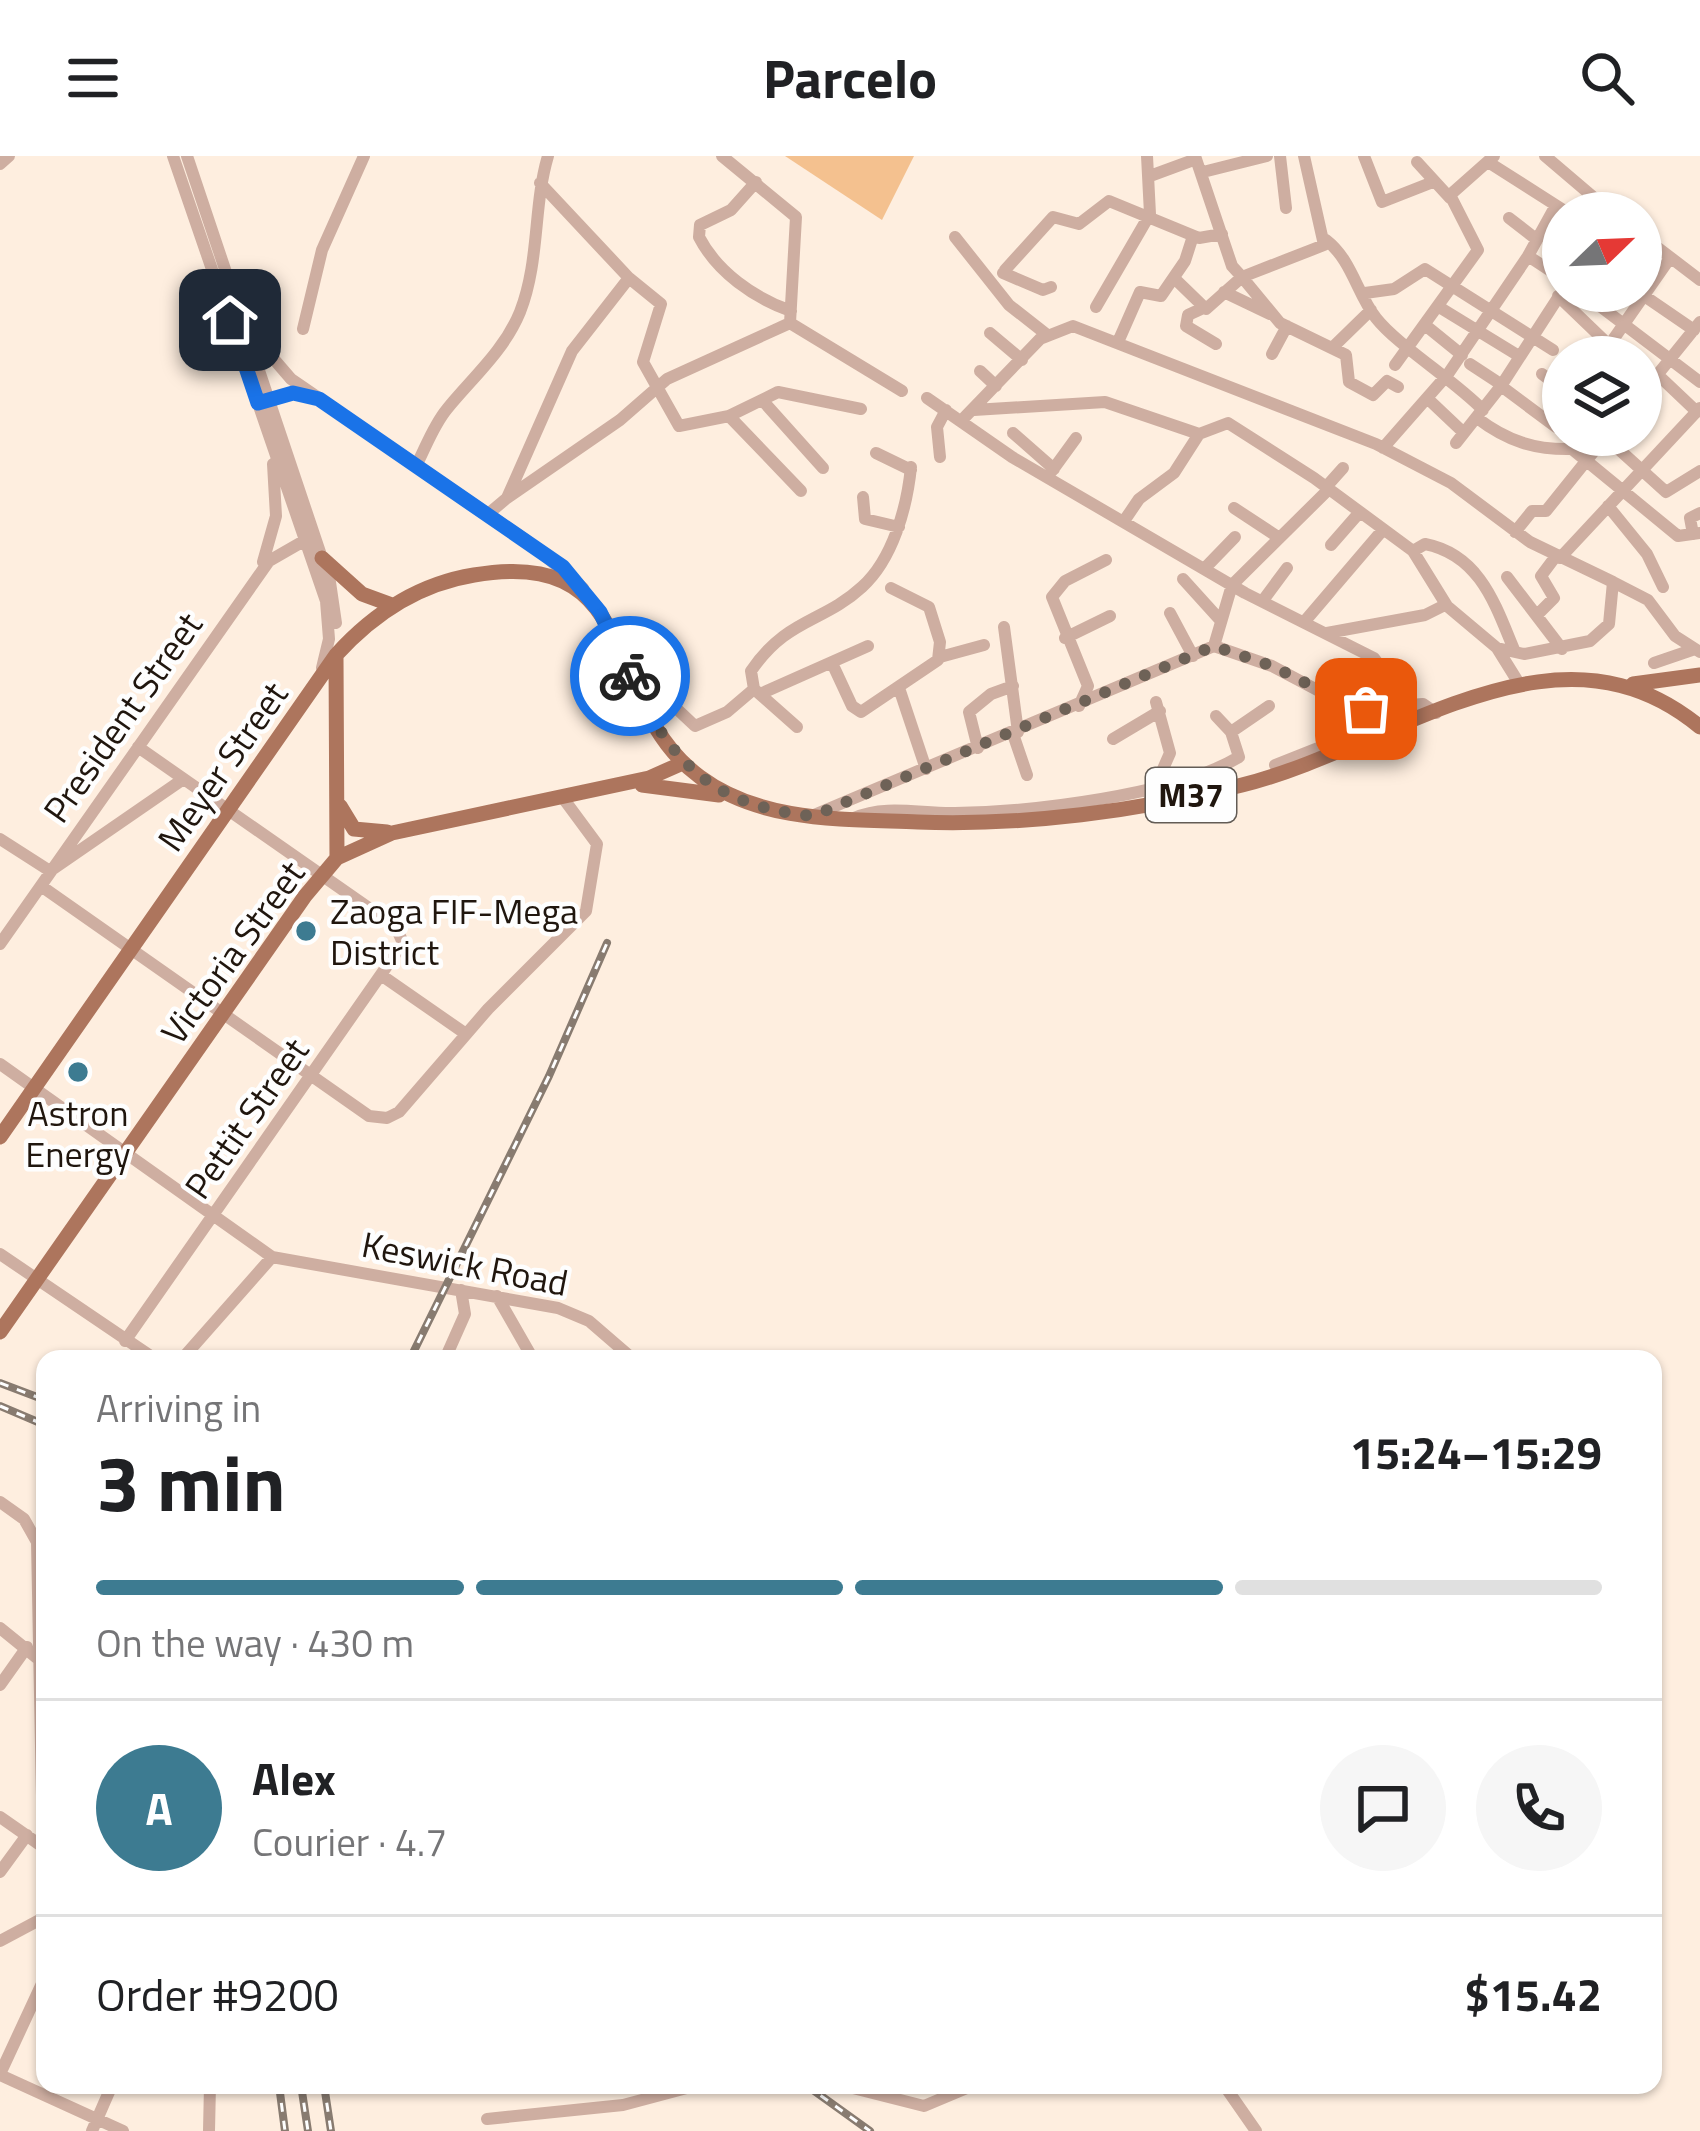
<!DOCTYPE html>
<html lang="en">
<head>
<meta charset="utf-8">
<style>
	body { margin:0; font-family:"Titillium Web",sans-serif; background:#f6f6f6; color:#202124; height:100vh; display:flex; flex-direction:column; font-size:45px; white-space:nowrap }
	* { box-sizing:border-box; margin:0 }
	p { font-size:39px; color:#757577 }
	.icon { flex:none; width:66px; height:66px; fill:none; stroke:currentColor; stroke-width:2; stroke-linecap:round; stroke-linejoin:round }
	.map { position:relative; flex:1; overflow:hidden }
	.drawer { position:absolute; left:36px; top:1194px; width:1626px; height:744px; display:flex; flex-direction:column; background:#fff; border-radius:24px; box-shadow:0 3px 9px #0004 }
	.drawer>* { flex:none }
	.needle { width:78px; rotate:67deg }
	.tools { position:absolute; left:1542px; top:36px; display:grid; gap:24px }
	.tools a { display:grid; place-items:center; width:120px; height:120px; border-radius:50%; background:#fff; box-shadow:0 3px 9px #0004; font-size:60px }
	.pin { position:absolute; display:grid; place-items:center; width:102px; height:102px; color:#fff; margin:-51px; border-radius:24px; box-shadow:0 6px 18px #0006 }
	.courier { position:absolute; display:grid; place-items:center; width:120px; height:120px; margin:-60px; border:9px solid #1a73e8; border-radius:50%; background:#fff; color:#222; box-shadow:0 3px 15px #0007 }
	.head em { font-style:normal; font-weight:700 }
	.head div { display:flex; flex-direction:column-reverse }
	.head { display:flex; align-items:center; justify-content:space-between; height:204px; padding:0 60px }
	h1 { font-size:78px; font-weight:700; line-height:90px }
	.bar { display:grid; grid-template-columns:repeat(4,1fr); gap:18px 12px; align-content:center; height:144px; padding:0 60px }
	.bar i { height:15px; border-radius:9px; background:#e0e0e0 }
	.bar .current { background:#3d7b91 }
	.bar p { grid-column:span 4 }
	.line { display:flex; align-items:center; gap:30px; padding:0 60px; border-top:3px solid #e0e0e0 }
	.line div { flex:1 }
	.round { display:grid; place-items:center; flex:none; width:126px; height:126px; border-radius:63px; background:#f6f6f6 }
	header { display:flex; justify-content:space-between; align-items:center; height:156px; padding:0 60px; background:#fff; font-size:54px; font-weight:700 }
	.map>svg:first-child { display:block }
	.green { fill:#f4c18f }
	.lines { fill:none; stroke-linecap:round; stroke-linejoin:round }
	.minor { stroke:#ceaea1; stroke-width:12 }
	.major { stroke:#ad755d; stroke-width:15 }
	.rail-casing { stroke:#887b70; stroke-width:8 }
	.rail { stroke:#fefefe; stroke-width:3; stroke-dasharray:9; stroke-linecap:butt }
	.done { stroke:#6e6257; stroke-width:12; stroke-dasharray:0 21.6 }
	.route { stroke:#1a73e8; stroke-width:15 }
	.poi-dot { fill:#3d7b91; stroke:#fefefe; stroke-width:4.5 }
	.labels { text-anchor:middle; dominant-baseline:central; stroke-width:9; stroke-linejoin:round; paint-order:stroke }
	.shield { fill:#fefefe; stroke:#635c56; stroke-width:3 }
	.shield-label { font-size:33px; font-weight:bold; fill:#20160e }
	.street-label { font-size:36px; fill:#20160e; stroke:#fefefe }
	.poi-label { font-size:36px; fill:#20160e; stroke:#fefefe; text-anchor:start }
</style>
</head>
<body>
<header><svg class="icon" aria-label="menu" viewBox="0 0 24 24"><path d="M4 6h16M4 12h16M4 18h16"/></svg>Parcelo<svg class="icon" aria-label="search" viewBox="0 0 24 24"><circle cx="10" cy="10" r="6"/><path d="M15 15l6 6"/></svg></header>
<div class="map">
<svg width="1700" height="1975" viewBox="0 0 1700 1975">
	<rect width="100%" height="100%" fill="#feeedf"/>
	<path class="green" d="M 785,0 L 914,0 L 882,64 Z"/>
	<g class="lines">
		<path class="minor" d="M 173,0 L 326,445 L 329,483 L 322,512
			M 187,0 L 330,426 L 336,467
			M 1195,0 L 1232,110 L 1242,121 L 1324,89 L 1304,0
			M 1280,0 L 1286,52
			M 1364,0 L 1382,46 L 1433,26
			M 1545,0 L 1612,57
			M 1417,6 L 1450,42
			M 1488,6 L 1568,57
			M 0,8 L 9,0
			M 1203,16 L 1267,0
			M 1150,20 L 1196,3
			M 756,26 L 731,54 L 700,69 L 699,81 C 717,116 754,142 791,155
			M 1509,62 L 1536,83
			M 1641,79 L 1700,124
			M 955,81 L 1009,149 L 1046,178
			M 1326,84 C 1352,104 1357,138 1376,162 C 1397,189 1454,224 1483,254
			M 1528,100 L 1555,51
			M 1005,114 L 1053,61 L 1079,68 L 1109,45 L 1199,82 L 1222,78
			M 1003,117 L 1043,134 L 1051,131
			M 629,122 L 661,148 L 643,206 L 679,270 L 729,260 L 778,236 L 861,253
			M 1174,122 L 1206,153 L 1242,121 L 1280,167 L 1346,199 L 1349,226 L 1373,239 L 1387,225 L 1398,231
			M 1580,135 L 1700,226
			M 1224,136 L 1270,158
			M 1365,137 L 1394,133 L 1425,113 L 1553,194
			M 1640,137 L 1694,174
			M 1558,140 L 1609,189
			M 1096,151 L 1150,58 L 1147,0
			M 1439,151 L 1519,200
			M 1201,153 L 1188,159 L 1186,170 L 1216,188
			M 790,167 L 902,235
			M 1425,169 L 1462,199
			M 303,173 L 322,94 L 364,0
			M 990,177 L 1022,204
			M 253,179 L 291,223 L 526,384 L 583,432
			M 1118,186 L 1140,136 L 1161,140 L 1185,105 L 1193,80
			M 1333,191 L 1371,154
			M 1272,198 L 1287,170
			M 1601,201 L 1670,102
			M 1470,208 L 1502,229
			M 1395,209 L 1478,94 L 1450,39 L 1494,0
			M 980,215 L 996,230
			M 1542,218 L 1563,234
			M 1657,218 L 1697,256
			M 1501,230 L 1556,271
			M 1641,239 L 1700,166
			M 927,242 L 1012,301 L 1245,437 L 1374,502 L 1409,549 L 1423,548 L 1436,557
			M 1427,242 L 1464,277
			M 262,245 L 293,237 L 312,241
			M 763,245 L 823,312
			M 974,254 L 1105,246 L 1199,278
			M 729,260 L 801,335
			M 1477,262 C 1507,285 1535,294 1572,293 L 1678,380 L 1700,377
			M 962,264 L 1040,183 L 1073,170 L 1376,288 L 1451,327 L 1530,386 L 1613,426 L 1609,468 L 1590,485 L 1524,498 L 1497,492 L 1447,450 L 1413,395 L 1314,322 L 1228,267 L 1199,278 L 1174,317 L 1139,343 L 1124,365
			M 1013,277 L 1054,313
			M 1603,279 L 1666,336 L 1700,315
			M 1456,287 L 1501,230 L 1563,134
			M 1383,292 L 1448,218 L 1528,100 L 1563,123
			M 876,297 L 911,314
			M 940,301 L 937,271 L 946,254
			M 416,310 C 426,291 433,270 447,253 C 473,221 504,195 520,156 C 540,105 533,50 548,0
			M 1052,315 L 1076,282
			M 1326,331 L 1343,312
			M 863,341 L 865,363 L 899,371
			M 507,342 L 620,264 L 667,223 L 790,167 L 796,61 L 722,0
			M 1608,350 L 1647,398 L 1663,431
			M 1234,352 L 1278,381
			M 488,358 L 507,342 L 572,195 L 629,122 L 540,27
			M 1515,376 L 1532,355 L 1546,355 L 1607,279
			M 1693,378 L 1690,362 L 1700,357
			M 1331,389 L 1359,357
			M 1413,395 L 1425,388 C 1481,399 1496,451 1515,496
			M 1560,402 L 1700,252
			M 263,406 L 276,360 L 273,308
			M 1205,412 L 1235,381
			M 1507,421 L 1562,493
			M 1183,423 L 1221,465
			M 1613,426 L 1648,444 L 1675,480 L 1700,496
			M 1264,443 L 1287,412
			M 1170,457 L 1193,500
			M 1539,457 L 1554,442 L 1541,420 L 1556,400
			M 1305,465 L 1381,376
			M 1004,471 L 1018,576
			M 1327,477 L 1425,459 L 1445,449
			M 1065,482 L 1110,460
			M 1214,490 L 1272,510 L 1321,536 L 1355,529 L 1371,572
			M 1497,492 L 1520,529
			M 940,501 L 984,489
			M 627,506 L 695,570 L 727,556 L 754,533
			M 832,507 L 852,550 L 861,556 L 938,504 L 940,486 L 929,451 L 891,432
			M 1654,507 L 1692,494
			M 899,532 L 926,613
			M 760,538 L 868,490
			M 1079,550 L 1088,530 L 1052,441 L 1065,425 L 1106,404
			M 797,571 L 754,533 L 751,515 C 787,462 823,467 862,431 C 893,403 907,351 911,311
			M 1231,576 L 1269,550
			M 1013,578 L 1027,619
			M 1113,583 L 1160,555
			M 978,592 L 969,556 L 991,538 L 1013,530
			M 1275,609 L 1386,565 L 1409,549
			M 1149,645 L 1170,597 L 1156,546
			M 814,659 L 1214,490 L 1232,429 L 1329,333
			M 854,662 C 886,648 921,658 955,657 C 1030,656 1176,639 1239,601 L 1231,576 L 1216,560
			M 0,683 L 50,715 L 182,624
			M 41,730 L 369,960 L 387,962 L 399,956 L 488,853 L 586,755 L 597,688 L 563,642
			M 0,788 L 269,405 L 309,382
			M 381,819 L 466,878
			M 0,908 L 272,1101 L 558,1152 L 589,1165 L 633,1203
			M 0,1098 L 155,1203
			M 497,1140 L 533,1203
			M 125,1185 L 403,787 L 396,771 L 138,591
			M 182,1203 L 272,1101
			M 445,1203 L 465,1158 L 461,1134
			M 0,1346 L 24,1363 L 37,1386 L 43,1691
			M 0,1472 L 37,1502
			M 0,1529 L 27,1491
			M 0,1661 L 43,1691
			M 0,1716 L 27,1679
			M 0,1785 L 45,1761
			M 0,1918 L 45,1821
			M 0,1919 L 123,1975
			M 841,1929 L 924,1950 L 974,1929
			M 1224,1929 L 1256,1975
			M 487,1963 L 623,1949 L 698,1929
			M 92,1975 L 112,1929
			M 209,1975 L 210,1929"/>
		<path class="major" d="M 322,402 L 362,438 L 392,449
			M 336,501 L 337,702
			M 1633,528 L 1700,519
			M 642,629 L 719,639
			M 340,650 L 354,673 L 387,676
			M 0,981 L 336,499 C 374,457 418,428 474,419 C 647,390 598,546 700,621 C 762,667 844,663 918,666 C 1023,670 1140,655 1242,629 C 1392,592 1556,451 1700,571
			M 0,1176 L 305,740 L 337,702 L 392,677 L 649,622 L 683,607"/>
		<defs>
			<path id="rail" d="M 410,1203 L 549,920 L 607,787
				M 0,1227 L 45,1244
				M 0,1250 L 45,1269
				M 279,1929 L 285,1975
				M 301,1929 L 308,1975
				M 324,1929 L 331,1975
				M 806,1929 L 870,1975"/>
		</defs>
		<use href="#rail" class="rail-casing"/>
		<use href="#rail" class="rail"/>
	</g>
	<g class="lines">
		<path class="done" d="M 630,520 C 672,608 713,650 813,660 L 1214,490 L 1272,510 L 1324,536 L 1355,529 L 1366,553"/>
		<path class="route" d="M 230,164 L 258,247 L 293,237 L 319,243 L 563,411 L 600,456 L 630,520"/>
	</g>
	<g class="poi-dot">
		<circle cx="306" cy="775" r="12"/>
		<circle cx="78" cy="916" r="12"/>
	</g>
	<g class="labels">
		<rect class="shield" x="1146" y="612" width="90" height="54" rx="9"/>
		<g class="shield-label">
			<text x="1191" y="639">M37</text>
		</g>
		<g class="street-label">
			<text transform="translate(122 561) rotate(-55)">President Street</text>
			<text transform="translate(222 610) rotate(-55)">Meyer Street</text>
			<text transform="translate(232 796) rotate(-54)">Victoria Street</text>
			<text transform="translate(246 962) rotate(-55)">Pettit Street</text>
			<text transform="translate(465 1107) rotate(11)">Keswick Road</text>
		</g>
		<g class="poi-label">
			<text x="330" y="754">Zaoga FIF-Mega<tspan x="330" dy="41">District</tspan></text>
			<text x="78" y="956" text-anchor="middle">Astron<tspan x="78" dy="41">Energy</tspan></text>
		</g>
	</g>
</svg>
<div class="tools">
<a><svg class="needle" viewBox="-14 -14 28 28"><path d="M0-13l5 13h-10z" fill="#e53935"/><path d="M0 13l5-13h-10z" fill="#757577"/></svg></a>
<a><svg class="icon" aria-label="layers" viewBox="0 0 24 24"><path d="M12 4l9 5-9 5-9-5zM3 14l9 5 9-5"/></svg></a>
</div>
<div class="pin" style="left:1366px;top:553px;background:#ea580c"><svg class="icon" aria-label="bag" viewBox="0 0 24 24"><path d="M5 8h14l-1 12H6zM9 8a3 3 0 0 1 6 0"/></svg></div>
<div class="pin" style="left:230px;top:164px;background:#1f2937"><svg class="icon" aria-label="home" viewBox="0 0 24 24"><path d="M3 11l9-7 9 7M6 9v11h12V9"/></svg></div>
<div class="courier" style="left:630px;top:520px"><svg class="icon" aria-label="bike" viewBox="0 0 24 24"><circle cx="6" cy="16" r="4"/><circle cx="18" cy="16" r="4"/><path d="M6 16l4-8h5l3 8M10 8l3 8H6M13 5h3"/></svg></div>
<section class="drawer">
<div class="head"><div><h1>3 min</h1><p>Arriving in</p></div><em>15:24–15:29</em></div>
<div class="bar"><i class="current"></i><i class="current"></i><i class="current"></i><i></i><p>On the way · 430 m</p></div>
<div class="line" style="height:216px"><b class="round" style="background:#3d7b91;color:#fff">A</b><div><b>Alex</b><p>Courier · 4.7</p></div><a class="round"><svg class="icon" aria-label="chat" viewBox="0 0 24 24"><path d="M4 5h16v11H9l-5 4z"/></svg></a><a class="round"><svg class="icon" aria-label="phone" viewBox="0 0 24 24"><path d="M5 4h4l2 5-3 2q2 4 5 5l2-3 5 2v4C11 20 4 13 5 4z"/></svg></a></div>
<div class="line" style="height:156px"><div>Order #9200</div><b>$15.42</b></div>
</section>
</div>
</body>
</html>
